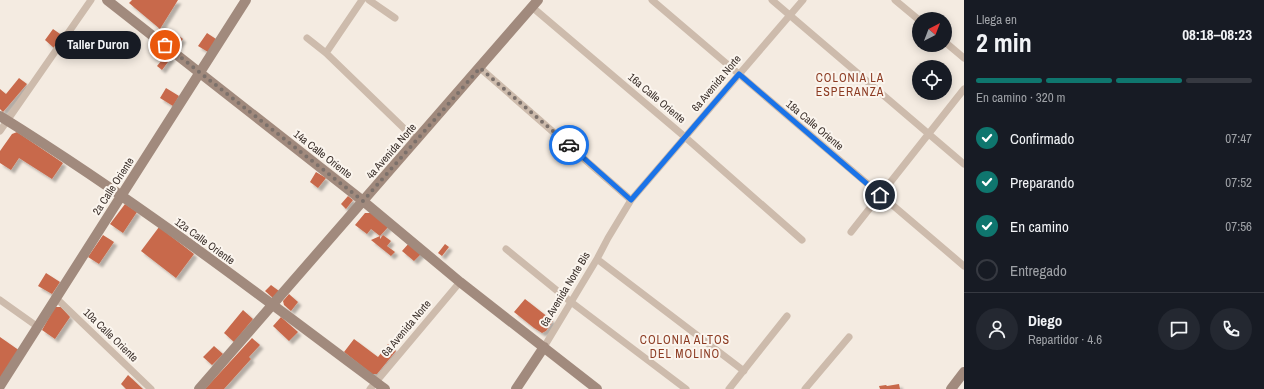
<!DOCTYPE html>
<html lang="es">
<head>
<meta charset="utf-8">
<style>
	body { margin:0; font-family:"Archivo Narrow",sans-serif; background:#242831; color:#f1f3f6; height:100vh; display:flex; flex-direction:column; font-size:15px; white-space:nowrap }
	* { box-sizing:border-box; margin:0 }
	p { font-size:13px; color:#9ea1a6 }
	.icon { flex:none; width:22px; height:22px; fill:none; stroke:currentColor; stroke-width:2; stroke-linecap:round; stroke-linejoin:round }
	.map { position:relative; flex:1; overflow:hidden }
	.panel { display:flex; flex-direction:column; background:#171b24; width:300px }
	.panel>* { flex:none }
	.needle { width:26px; rotate:42deg }
	.fabs { position:absolute; left:912px; top:12px; display:grid; gap:8px }
	.fabs a { display:grid; place-items:center; width:40px; height:40px; border-radius:50%; background:#171b24; box-shadow:0 2px 10px #0003; font-size:20px }
	.pin { position:absolute; display:grid; place-items:center; width:34px; height:34px; color:#fff; margin:-17px; border:2px solid #fff; border-radius:50%; box-shadow:0 1px 4px #0007 }
	.courier { position:absolute; display:grid; place-items:center; width:40px; height:40px; margin:-20px; border:3px solid #1a73e8; border-radius:50%; background:#fff; color:#222; box-shadow:0 1px 5px #0007 }
	.bubble { position:absolute; height:28px; border-radius:14px; background:#171b24; box-shadow:0 2px 10px #0003; font-size:13px; font-weight:700; line-height:28px; text-align:center }
	.overview em { font-style:normal; font-weight:700 }
	.overview div { display:flex; flex-direction:column-reverse }
	.overview { display:flex; align-items:center; justify-content:space-between; height:68px; padding:0 12px }
	h1 { font-size:26px; font-weight:700; line-height:30px }
	.bar { display:grid; grid-template-columns:repeat(4,1fr); gap:6px 4px; align-content:center; height:48px; padding:0 12px }
	.bar i { height:5px; border-radius:3px; background:#363941 }
	.bar .active { background:#0f766e }
	.bar p { grid-column:span 4 }
	.line { display:flex; align-items:center; gap:10px; padding:0 12px; border-top:1px solid #363941 }
	.line div { flex:1 }
	.round { display:grid; place-items:center; flex:none; width:42px; height:42px; border-radius:21px; background:#242831 }
	ol { padding:0 12px; list-style:none }
	li { display:flex; align-items:center; gap:12px; height:44px }
	li p { margin-inline-start:auto }
	li .icon { padding:4px; border-radius:50%; background:#0f766e; color:#fff; stroke-width:4 }
	li:last-child { color:#9ea1a6 }
	li i { width:22px; height:22px; border:2px solid #363941; border-radius:50% }
	main { display:flex; flex:1; min-height:0 }
	.map>svg:first-child { display:block }
	.building { fill:#c8694b; filter:url(#shadow) }
	.lines { fill:none; stroke-linecap:round; stroke-linejoin:round }
	.street { stroke:#cdbbac; stroke-width:7 }
	.secondary { stroke:#a18a7d; stroke-width:10 }
	.done { stroke:#7c716b; stroke-width:4; stroke-dasharray:0 7.2 }
	.route { stroke:#1a73e8; stroke-width:5 }
	.labels { text-anchor:middle; dominant-baseline:central; stroke-width:4; stroke-linejoin:round; paint-order:stroke }
	.street-label { font-size:11px; fill:#3b302b; stroke:#fbf5ee }
	.neighbourhood-label { font-size:12px; letter-spacing:1px; fill:#8c3b22; stroke:#fbf5ee }
</style>
</head>
<body>
<main>
<div class="map">
<svg width="964" height="389" viewBox="0 0 964 389">
	<defs>
		<filter id="shadow"><feDropShadow dx="3.5" dy="3.5" stdDeviation="1" flood-color="#0004"/></filter>
	</defs>
	<rect width="100%" height="100%" fill="#f4ebe1"/>
	<path class="building" d="M 132,0 L 178,0 L 160,29 L 129,3 Z
		M 53,29 L 63,36 L 54,48 L 45,40 Z
		M 173,31 L 183,39 L 178,45 L 168,38 Z
		M 207,33 L 216,39 L 208,52 L 198,46 Z
		M 167,54 L 171,58 L 162,70 L 157,66 Z
		M 19,78 L 27,84 L 3,112 L 0,109 L 0,89 L 6,94 Z
		M 166,88 L 179,96 L 173,106 L 160,98 Z
		M 17,132 L 63,163 L 52,179 L 19,158 L 11,170 L 0,163 L 0,151 L 12,134 Z
		M 316,172 L 326,178 L 318,188 L 310,182 Z
		M 348,196 L 353,200 L 346,209 L 341,204 Z
		M 125,204 L 137,212 L 123,233 L 110,224 Z
		M 365,213 L 373,213 L 389,226 L 380,236 L 380,239 L 383,235 L 391,241 L 387,246 L 395,252 L 391,256 L 371,240 L 380,236 L 371,229 L 367,234 L 355,225 Z
		M 159,227 L 194,254 L 176,278 L 141,251 Z
		M 103,235 L 114,242 L 99,264 L 88,257 Z
		M 410,242 L 422,253 L 414,261 L 402,251 Z
		M 445,244 L 449,247 L 442,256 L 438,253 Z
		M 46,273 L 60,282 L 52,294 L 38,286 Z
		M 271,285 L 279,291 L 273,298 L 265,291 Z
		M 289,294 L 298,302 L 291,311 L 284,305 L 283,301 Z
		M 525,299 L 553,321 L 546,331 L 542,333 L 534,328 L 514,312 Z
		M 55,307 L 61,307 L 70,317 L 55,339 L 42,330 Z
		M 243,310 L 253,319 L 234,342 L 224,333 Z
		M 281,317 L 298,332 L 289,341 L 273,326 Z
		M 0,337 L 20,351 L 0,380 Z
		M 252,338 L 260,345 L 249,357 L 251,359 L 224,389 L 205,389 Z
		M 354,339 L 378,357 L 388,344 L 396,351 L 377,374 L 372,374 L 344,352 Z
		M 214,346 L 223,354 L 212,365 L 203,357 Z
		M 128,375 L 143,389 L 126,389 L 121,384 Z
		M 899,384 L 900,389 L 880,389 L 879,386 L 886,385 L 887,386 Z"/>
	<g class="lines">
		<path class="street" d="M 369,0 L 395,18
			M 652,0 L 964,266
			M 772,0 L 964,164
			M 895,0 L 919,20
			M 532,7 L 685,137 L 802,240
			M 307,38 L 326,53 L 416,140
			M 945,42 L 964,58
			M 326,53 L 362,0
			M 480,68 L 631,200
			M 0,131 L 91,0
			M 851,232 L 964,89
			M 506,249 L 571,302 L 686,389
			M 597,259 L 744,371
			M 55,297 L 151,389
			M 0,300 L 38,327
			M 544,347 L 597,259 L 608,238 L 631,200 L 803,0
			M 370,389 L 460,282
			M 729,389 L 787,316
			M 805,389 L 849,337"/>
		<path class="secondary" d="M 107,0 L 363,201 L 460,282 L 597,389
			M 0,116 C 134,199 260,295 385,389
			M 0,386 L 246,0
			M 199,389 L 538,0
			M 516,389 L 544,347
			M 951,389 L 964,372"/>
	</g>
	<g class="lines">
		<path class="done" d="M 165,45 L 363,201 L 480,68 L 569,145"/>
		<path class="route" d="M 569,145 L 631,200 L 739,74 L 880,195"/>
	</g>
	<g class="labels">
		<g class="street-label">
			<text transform="translate(716 83) rotate(-50)">6a Avenida Norte</text>
			<text transform="translate(657 98) rotate(40)">16a Calle Oriente</text>
			<text transform="translate(815 125) rotate(40)">18a Calle Oriente</text>
			<text transform="translate(391 151) rotate(-49)">4a Avenida Norte</text>
			<text transform="translate(323 154) rotate(38)">14a Calle Oriente</text>
			<text transform="translate(113 186) rotate(-57)">2a Calle Oriente</text>
			<text transform="translate(205 241) rotate(36)">12a Calle Oriente</text>
			<text transform="translate(565 289) rotate(-59)">6a Avenida Norte Bis</text>
			<text transform="translate(406 328) rotate(-50)">6a Avenida Norte</text>
			<text transform="translate(111 335) rotate(44)">10a Calle Oriente</text>
		</g>
		<g class="neighbourhood-label">
			<text x="850" y="78">COLONIA LA<tspan x="850" dy="14">ESPERANZA</tspan></text>
			<text x="685" y="340">COLONIA ALTOS<tspan x="685" dy="14">DEL MOLINO</tspan></text>
		</g>
	</g>
</svg>
<div class="fabs">
<a><svg class="needle" viewBox="-14 -14 28 28"><path d="M0-13l5 13h-10z" fill="#e53935"/><path d="M0 13l5-13h-10z" fill="#9ea1a6"/></svg></a>
<a><svg class="icon" aria-label="locate" viewBox="0 0 24 24"><circle cx="12" cy="12" r="6"/><path d="M12 2v4M12 18v4M2 12h4M18 12h4"/></svg></a>
</div>
<div class="pin" style="left:165px;top:45px;background:#ea580c"><svg class="icon" aria-label="bag" viewBox="0 0 24 24"><path d="M5 8h14l-1 12H6zM9 8a3 3 0 0 1 6 0"/></svg></div>
<div class="pin" style="left:880px;top:195px;background:#1f2937"><svg class="icon" aria-label="home" viewBox="0 0 24 24"><path d="M3 11l9-7 9 7M6 9v11h12V9"/></svg></div>
<div class="courier" style="left:569px;top:145px"><svg class="icon" aria-label="car" viewBox="0 0 24 24"><path d="M5 17H2v-5l4-1 3-4h7l3 4 3 1v5h-3M9 17h6M6 11h13"/><circle cx="7" cy="17" r="2"/><circle cx="17" cy="17" r="2"/></svg></div>
<div class="bubble" style="left:55px;top:31px;width:86px">Taller Duron</div>
</div>
<section class="panel">
<div class="overview"><div><h1>2 min</h1><p>Llega en</p></div><em>08:18–08:23</em></div>
<div class="bar"><i class="active"></i><i class="active"></i><i class="active"></i><i></i><p>En camino · 320 m</p></div>
<ol>
<li><svg class="icon" aria-label="check" viewBox="0 0 24 24"><path d="M5 12l5 5 9-10"/></svg>Confirmado<p>07:47</p></li>
<li><svg class="icon" aria-label="check" viewBox="0 0 24 24"><path d="M5 12l5 5 9-10"/></svg>Preparando<p>07:52</p></li>
<li><svg class="icon" aria-label="check" viewBox="0 0 24 24"><path d="M5 12l5 5 9-10"/></svg>En camino<p>07:56</p></li>
<li><i></i>Entregado</li>
</ol>
<div class="line" style="height:72px"><a class="round"><svg class="icon" aria-label="person" viewBox="0 0 24 24"><circle cx="12" cy="8" r="4"/><path d="M4 21q1-7 8-7t8 7"/></svg></a><div><b>Diego</b><p>Repartidor · 4.6</p></div><a class="round"><svg class="icon" aria-label="chat" viewBox="0 0 24 24"><path d="M4 5h16v11H9l-5 4z"/></svg></a><a class="round"><svg class="icon" aria-label="phone" viewBox="0 0 24 24"><path d="M5 4h4l2 5-3 2q2 4 5 5l2-3 5 2v4C11 20 4 13 5 4z"/></svg></a></div>
</section>
</main>
</body>
</html>
